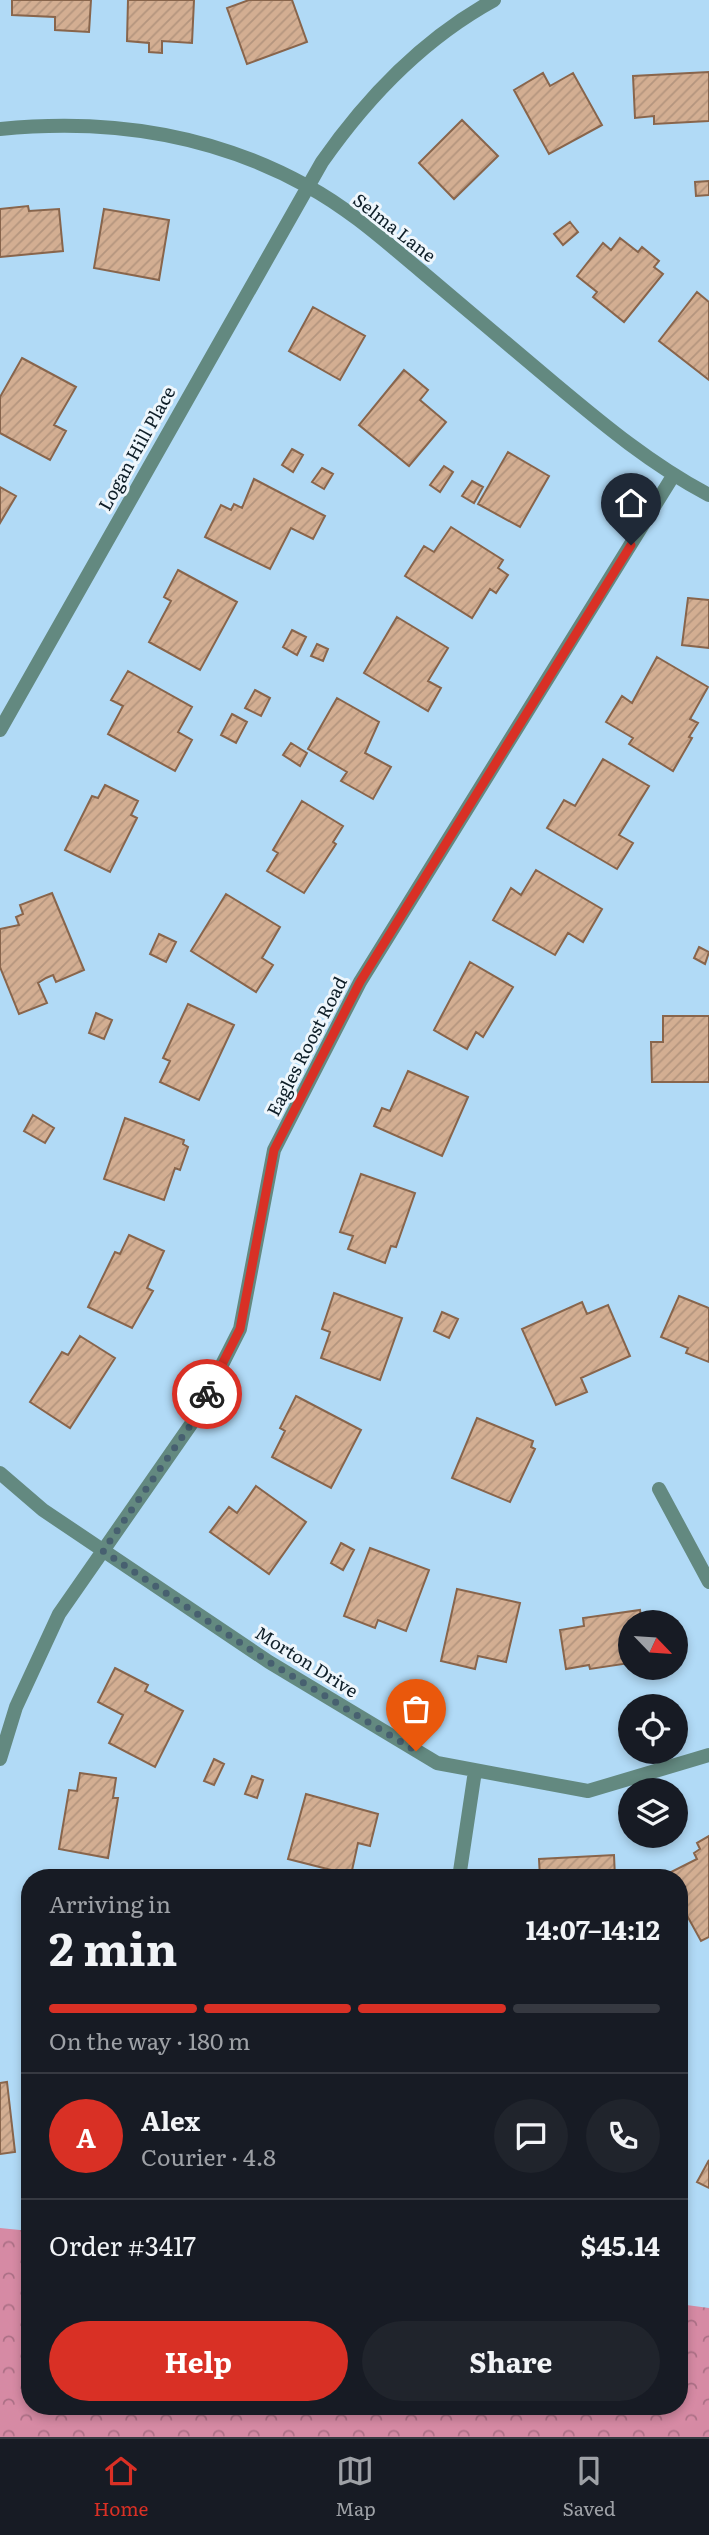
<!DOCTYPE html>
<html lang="en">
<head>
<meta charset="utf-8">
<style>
	body { margin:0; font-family:Literata,serif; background:#20242c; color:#f1f3f6; height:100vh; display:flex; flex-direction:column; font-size:26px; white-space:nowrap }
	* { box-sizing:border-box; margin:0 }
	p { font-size:23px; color:#9ea1a6 }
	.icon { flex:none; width:38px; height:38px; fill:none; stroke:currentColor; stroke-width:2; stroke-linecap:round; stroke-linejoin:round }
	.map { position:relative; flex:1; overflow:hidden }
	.side { position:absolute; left:21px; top:1869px; width:667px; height:546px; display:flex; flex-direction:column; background:#171b24; border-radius:28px; box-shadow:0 4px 10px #0003 }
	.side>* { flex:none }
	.needle { width:46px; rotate:115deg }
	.controls { position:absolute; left:618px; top:1610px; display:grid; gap:14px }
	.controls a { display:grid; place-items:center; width:70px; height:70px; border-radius:50%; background:#171b24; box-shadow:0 4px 10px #0003; font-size:35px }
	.pin { position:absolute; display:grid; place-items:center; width:60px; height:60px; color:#fff; margin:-72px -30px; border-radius:50% 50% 50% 0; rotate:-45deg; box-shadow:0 0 7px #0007 }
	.pin .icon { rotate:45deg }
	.courier { position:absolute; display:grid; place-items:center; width:70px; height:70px; margin:-35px; border:5px solid #d93025; border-radius:50%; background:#fff; color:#222; box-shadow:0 2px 9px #0007 }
	.overview em { font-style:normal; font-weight:700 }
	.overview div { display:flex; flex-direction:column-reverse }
	.overview { display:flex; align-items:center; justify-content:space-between; height:119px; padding:0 28px }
	h1 { font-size:46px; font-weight:700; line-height:52px }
	.bar { display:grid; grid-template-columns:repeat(4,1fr); gap:10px 7px; align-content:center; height:84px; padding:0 28px }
	.bar i { height:9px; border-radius:5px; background:#363941 }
	.bar .current { background:#d93025 }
	.bar p { grid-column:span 4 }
	.line { display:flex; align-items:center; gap:18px; padding:0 28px; border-top:2px solid #363941 }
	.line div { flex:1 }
	.round { display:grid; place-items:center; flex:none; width:74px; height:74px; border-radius:37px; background:#20242c }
	.button { display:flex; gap:14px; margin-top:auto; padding:14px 28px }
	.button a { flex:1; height:80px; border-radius:42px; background:#d93025; color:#fff; font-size:28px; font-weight:700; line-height:80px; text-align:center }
	.button a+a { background:#20242c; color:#f1f3f6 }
	.dock { display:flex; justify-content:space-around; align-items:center; height:98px; border-top:2px solid #363941; background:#171b24; font-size:19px; color:#9ea1a6 }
	.dock a { display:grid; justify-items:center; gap:4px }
	.dock .current { color:#d93025 }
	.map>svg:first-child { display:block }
	.park { fill:url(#park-crowns) }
	.building { fill:url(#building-hatch); stroke:#88654c; stroke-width:2 }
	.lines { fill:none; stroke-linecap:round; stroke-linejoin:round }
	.minor { stroke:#638980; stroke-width:14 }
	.done { stroke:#476070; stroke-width:7; stroke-dasharray:0 12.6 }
	.route { stroke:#d93025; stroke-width:9 }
	.labels { text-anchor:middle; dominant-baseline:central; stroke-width:6; stroke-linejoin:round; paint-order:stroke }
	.street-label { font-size:18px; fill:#0e1e28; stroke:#eef6fc }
</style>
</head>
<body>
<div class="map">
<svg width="709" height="2437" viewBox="0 0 709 2437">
	<defs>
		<pattern id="park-crowns" width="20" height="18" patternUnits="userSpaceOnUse" patternTransform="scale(1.75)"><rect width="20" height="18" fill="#d68aa4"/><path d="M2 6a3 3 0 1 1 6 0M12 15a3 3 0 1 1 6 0" fill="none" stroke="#ac7086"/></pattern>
		<pattern id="building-hatch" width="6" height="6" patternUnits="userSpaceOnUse" patternTransform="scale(1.75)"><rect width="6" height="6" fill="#d3ae92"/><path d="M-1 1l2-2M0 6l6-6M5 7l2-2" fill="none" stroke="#b4957e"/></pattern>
	</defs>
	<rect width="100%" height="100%" fill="#b1daf6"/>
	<path class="park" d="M 0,2228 L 30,2231 L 30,2406 L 679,2406 L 679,2304 L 709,2308 L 709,2437 L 0,2437 Z"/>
	<path class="building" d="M 12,0 L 91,0 L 89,32 L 55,30 L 55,17 L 12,15 Z
		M 128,0 L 194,0 L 192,43 L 162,41 L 162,53 L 149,52 L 149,43 L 127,41 Z
		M 249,0 L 292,0 L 307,42 L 247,64 L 227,8 Z
		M 709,72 L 709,121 L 654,124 L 654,116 L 635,118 L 633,76 Z
		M 543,73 L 550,86 L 573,73 L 602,125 L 549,154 L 514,90 Z
		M 462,120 L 498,156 L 454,199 L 419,163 Z
		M 709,181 L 709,195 L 696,196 L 695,182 Z
		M 28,206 L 29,211 L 59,209 L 63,251 L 0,257 L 0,209 Z
		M 104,209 L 169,220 L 159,280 L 94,268 Z
		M 570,222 L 578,232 L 563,245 L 554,234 Z
		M 620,238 L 638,252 L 642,247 L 659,261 L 654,267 L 663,274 L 624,322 L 593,297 L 597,292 L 577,276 L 603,243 L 611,250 Z
		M 697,292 L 709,302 L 709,380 L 659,341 Z
		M 313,307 L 365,336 L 340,380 L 289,351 Z
		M 22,358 L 76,387 L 54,425 L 66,431 L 50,460 L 0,433 L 0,397 Z
		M 404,370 L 428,390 L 420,400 L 446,422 L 409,466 L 359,425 Z
		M 292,449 L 303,455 L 293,472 L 282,465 Z
		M 508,452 L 549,476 L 520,527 L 478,504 Z
		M 444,466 L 453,472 L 440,492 L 430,485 Z
		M 322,468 L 333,474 L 324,489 L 312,482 Z
		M 254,479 L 325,516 L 313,539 L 291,528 L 270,569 L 205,537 L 221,505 L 231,510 L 234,504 L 242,508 Z
		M 472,481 L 483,487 L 474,503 L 462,496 Z
		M 0,487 L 16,496 L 0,523 Z
		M 451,527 L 503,560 L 498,568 L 508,575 L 496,593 L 490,589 L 472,618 L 405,576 L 424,546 L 434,552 Z
		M 178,570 L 237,602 L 200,670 L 149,642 L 171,601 L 164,597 Z
		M 688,598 L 709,600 L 709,648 L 682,645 Z
		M 397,617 L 448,648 L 428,681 L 441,688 L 428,711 L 364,673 Z
		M 292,630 L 306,637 L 297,655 L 283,647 Z
		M 317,644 L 328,649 L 323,661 L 311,656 Z
		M 657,657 L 708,687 L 690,719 L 698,723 L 689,737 L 692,738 L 673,771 L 629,744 L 633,738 L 606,722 L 622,696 L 632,703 Z
		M 128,671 L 192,707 L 178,732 L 192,740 L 175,771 L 108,734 L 123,706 L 111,700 Z
		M 255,690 L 270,698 L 261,716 L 245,708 Z
		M 337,698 L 379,722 L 365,753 L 391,767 L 373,799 L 341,781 L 347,772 L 308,749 Z
		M 232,714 L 247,722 L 236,743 L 221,735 Z
		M 291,743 L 307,753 L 300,766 L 283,755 Z
		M 603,759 L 649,786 L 619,835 L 633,843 L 617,869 L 547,828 L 564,800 L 575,806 Z
		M 105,785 L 138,801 L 131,815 L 137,818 L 110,872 L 65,850 L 92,796 L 98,798 Z
		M 302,801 L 343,826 L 333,842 L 336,844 L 304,893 L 267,871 L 278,853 L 273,850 Z
		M 536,870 L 602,909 L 583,942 L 568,933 L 555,955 L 493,920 L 511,888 L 521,895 Z
		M 52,893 L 84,970 L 56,982 L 53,975 L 46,978 L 38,983 L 47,1003 L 19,1014 L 0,967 L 0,929 L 19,925 L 16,917 L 23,914 L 20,905 Z
		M 226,894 L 280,927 L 262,958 L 273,965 L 256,992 L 191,951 Z
		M 159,934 L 176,942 L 166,962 L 150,954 Z
		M 699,947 L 709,952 L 705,964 L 694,958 Z
		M 470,962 L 513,987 L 483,1037 L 476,1032 L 467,1049 L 434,1030 Z
		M 188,1004 L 234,1025 L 199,1100 L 160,1082 L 170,1061 L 163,1058 Z
		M 96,1013 L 112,1020 L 104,1039 L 89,1033 Z
		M 663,1016 L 709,1016 L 709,1082 L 652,1082 L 651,1042 L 663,1042 Z
		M 408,1071 L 468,1097 L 442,1156 L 374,1126 L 382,1108 L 390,1111 Z
		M 33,1115 L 54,1128 L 45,1143 L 24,1131 Z
		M 125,1118 L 184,1140 L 183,1144 L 188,1147 L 180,1170 L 175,1168 L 164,1200 L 104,1179 Z
		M 361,1174 L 415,1193 L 396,1247 L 391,1246 L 385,1263 L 348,1249 L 353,1236 L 340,1232 Z
		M 129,1235 L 164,1251 L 147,1288 L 153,1291 L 132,1328 L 88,1307 L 115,1252 L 120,1254 Z
		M 334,1293 L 402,1318 L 380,1380 L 321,1358 L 330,1332 L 322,1329 Z
		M 679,1296 L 709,1308 L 709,1362 L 686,1353 L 688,1348 L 661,1337 Z
		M 582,1302 L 587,1314 L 608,1305 L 630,1356 L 581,1378 L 587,1392 L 556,1405 L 522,1329 Z
		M 442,1312 L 458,1319 L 449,1338 L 434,1331 Z
		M 80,1336 L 115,1358 L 70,1428 L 30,1402 L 62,1352 L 68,1355 Z
		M 296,1396 L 361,1430 L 331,1488 L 272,1457 L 285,1431 L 280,1428 Z
		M 477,1418 L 533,1441 L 531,1447 L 535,1449 L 510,1502 L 452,1478 Z
		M 256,1486 L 306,1522 L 269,1574 L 210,1532 L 229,1507 L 237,1513 Z
		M 341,1543 L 354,1550 L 343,1570 L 331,1563 Z
		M 370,1548 L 429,1570 L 406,1631 L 378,1620 L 375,1628 L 344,1616 Z
		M 457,1589 L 520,1603 L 506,1662 L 478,1656 L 475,1669 L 441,1661 Z
		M 640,1610 L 642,1622 L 630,1622 L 630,1663 L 590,1669 L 589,1665 L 566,1669 L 560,1630 L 584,1626 L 583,1618 Z
		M 115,1668 L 148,1685 L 145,1691 L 183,1711 L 155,1767 L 109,1743 L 123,1715 L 98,1702 Z
		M 214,1759 L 224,1764 L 214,1785 L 204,1781 Z
		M 80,1773 L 116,1778 L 113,1798 L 118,1798 L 108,1858 L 59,1849 L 69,1790 L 77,1791 Z
		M 252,1776 L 263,1780 L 257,1798 L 245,1794 Z
		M 306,1794 L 378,1814 L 370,1846 L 358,1843 L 351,1875 L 288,1859 Z
		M 709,1836 L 709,1937 L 701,1941 L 679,1901 L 679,1878 L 665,1875 L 697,1859 L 694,1853 L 700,1849 L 697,1843 Z
		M 614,1855 L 615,1878 L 540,1878 L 539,1859 Z
		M 7,2082 L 15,2152 L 0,2154 L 0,2083 Z
		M 709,2160 L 709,2188 L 697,2182 Z"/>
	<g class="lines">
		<path class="minor" d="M 0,129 C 108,118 211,133 307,186 C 348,208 385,241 421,271 C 466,309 510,346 555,384 C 604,425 652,465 709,495
			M 0,730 L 322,162 C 368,96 423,39 494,0
			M 0,1473 L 43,1510 L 269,1662 L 437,1763 L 588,1791 L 709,1755
			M 659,1489 L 709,1582
			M 0,1759 L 16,1707 L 59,1614 L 194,1420 L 240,1329 L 274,1150 L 360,982 L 673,476
			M 459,1878 L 475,1771"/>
	</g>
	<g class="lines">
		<path class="done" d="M 207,1394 L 194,1420 L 103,1551 L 269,1662 L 416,1751"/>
		<path class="route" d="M 207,1394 L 240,1329 L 274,1150 L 360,982 L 631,545"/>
	</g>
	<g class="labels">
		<g class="street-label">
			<text transform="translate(395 227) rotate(38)">Selma Lane</text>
			<text transform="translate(136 448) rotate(-61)">Logan Hill Place</text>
			<text transform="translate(306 1046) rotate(-63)">Eagles Roost Road</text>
			<text transform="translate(307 1661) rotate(32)">Morton Drive</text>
		</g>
	</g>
</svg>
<div class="controls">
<a><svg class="needle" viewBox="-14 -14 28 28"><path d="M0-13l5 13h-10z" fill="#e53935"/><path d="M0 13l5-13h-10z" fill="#9ea1a6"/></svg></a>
<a><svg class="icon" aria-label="locate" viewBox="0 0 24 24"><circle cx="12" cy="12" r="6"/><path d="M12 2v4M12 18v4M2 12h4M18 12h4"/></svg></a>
<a><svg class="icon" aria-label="layers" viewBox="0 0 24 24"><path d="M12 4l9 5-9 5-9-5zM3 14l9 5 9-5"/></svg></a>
</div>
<div class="pin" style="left:416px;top:1751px;background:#ea580c"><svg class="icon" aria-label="bag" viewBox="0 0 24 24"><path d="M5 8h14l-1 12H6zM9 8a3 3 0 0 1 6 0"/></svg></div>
<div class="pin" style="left:631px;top:545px;background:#1f2937"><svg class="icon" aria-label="home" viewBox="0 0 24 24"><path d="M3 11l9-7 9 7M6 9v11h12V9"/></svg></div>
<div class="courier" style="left:207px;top:1394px"><svg class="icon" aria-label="bike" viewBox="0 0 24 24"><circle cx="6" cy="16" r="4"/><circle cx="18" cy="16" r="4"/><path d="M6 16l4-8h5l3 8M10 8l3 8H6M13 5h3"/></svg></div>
<section class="side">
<div class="overview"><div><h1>2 min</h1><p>Arriving in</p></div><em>14:07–14:12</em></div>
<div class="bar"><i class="current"></i><i class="current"></i><i class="current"></i><i></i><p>On the way · 180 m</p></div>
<div class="line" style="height:126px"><b class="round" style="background:#d93025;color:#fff">A</b><div><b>Alex</b><p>Courier · 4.8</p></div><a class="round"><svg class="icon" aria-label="chat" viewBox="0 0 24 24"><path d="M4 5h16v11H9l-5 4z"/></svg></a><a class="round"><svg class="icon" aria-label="phone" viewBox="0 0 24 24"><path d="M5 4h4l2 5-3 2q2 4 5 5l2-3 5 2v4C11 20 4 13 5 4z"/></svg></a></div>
<div class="line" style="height:91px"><div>Order #3417</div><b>$45.14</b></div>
<div class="button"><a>Help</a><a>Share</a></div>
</section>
</div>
<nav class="dock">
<a class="current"><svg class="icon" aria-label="home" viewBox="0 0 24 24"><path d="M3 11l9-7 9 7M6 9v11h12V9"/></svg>Home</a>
<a><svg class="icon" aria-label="map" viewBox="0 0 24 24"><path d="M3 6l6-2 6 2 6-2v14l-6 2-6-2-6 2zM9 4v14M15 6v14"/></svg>Map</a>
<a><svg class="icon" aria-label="saved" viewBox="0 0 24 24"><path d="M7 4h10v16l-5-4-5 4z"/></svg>Saved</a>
</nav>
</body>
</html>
